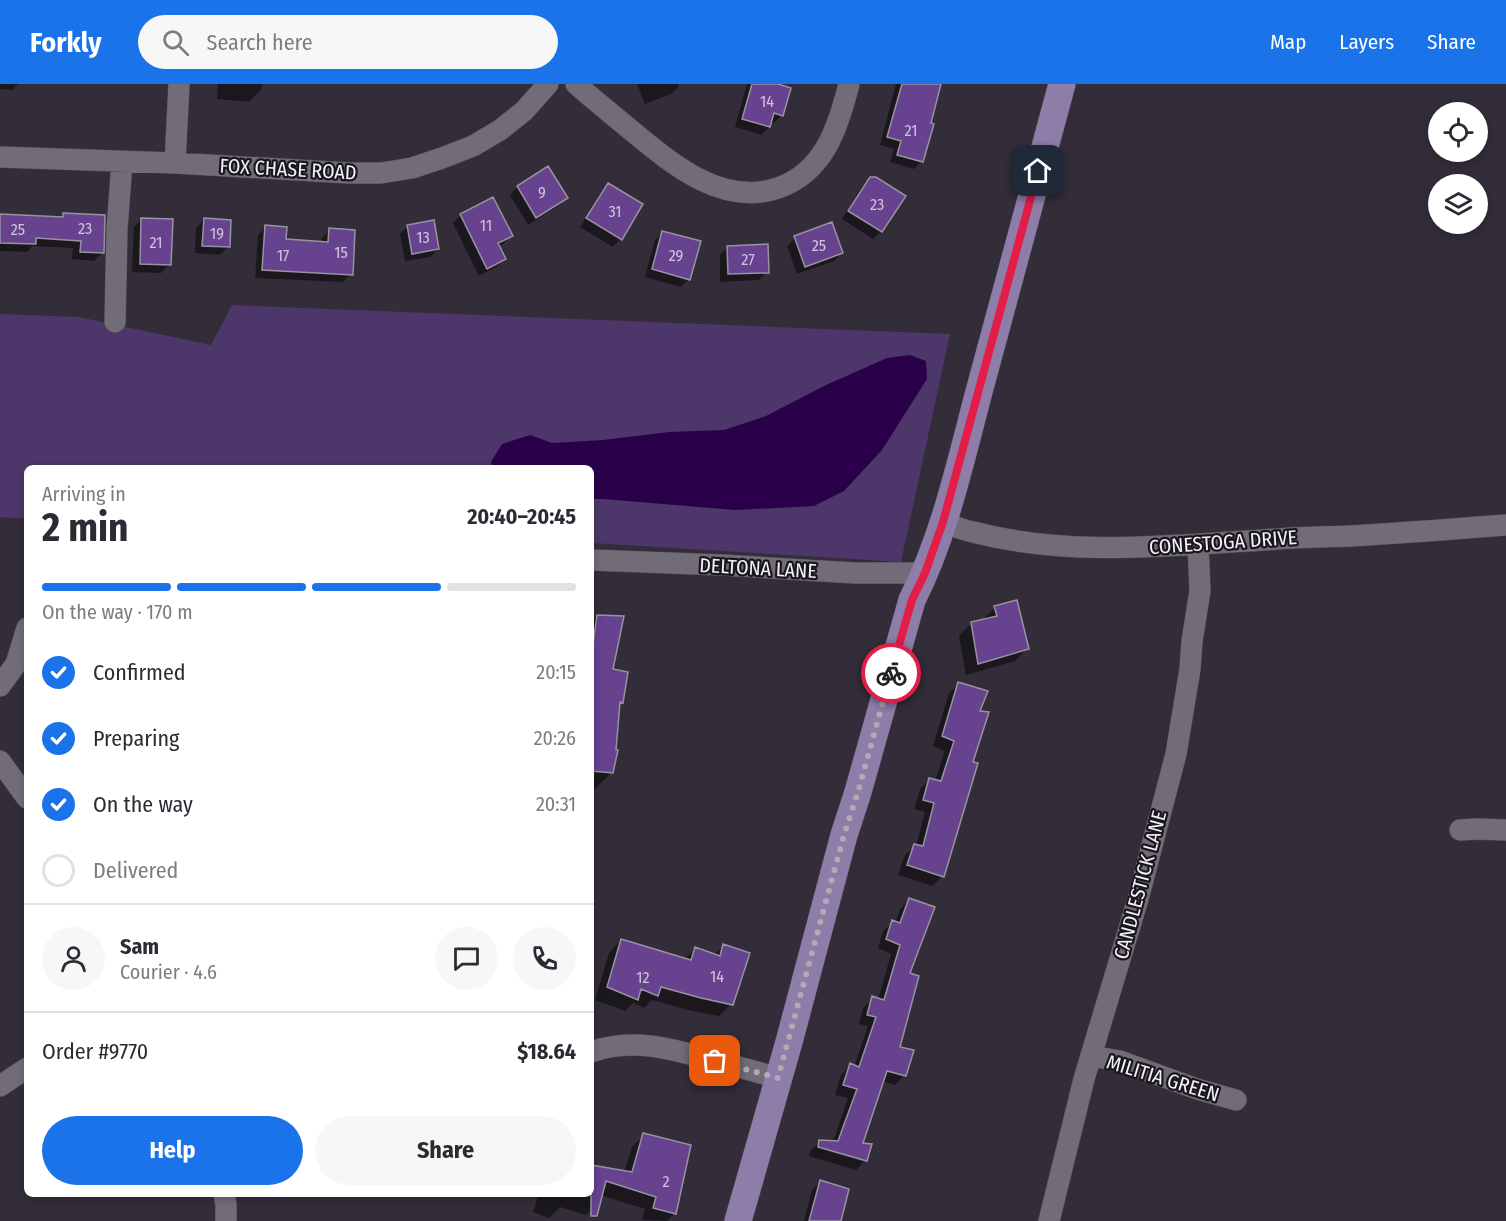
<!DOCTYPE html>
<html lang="en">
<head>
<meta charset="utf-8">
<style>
	body { margin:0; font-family:"Fira Sans Condensed",sans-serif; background:#f7f7f7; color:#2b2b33; height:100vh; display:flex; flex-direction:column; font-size:22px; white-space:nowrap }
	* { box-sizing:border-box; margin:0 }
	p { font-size:20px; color:#7c7c81 }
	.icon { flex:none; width:33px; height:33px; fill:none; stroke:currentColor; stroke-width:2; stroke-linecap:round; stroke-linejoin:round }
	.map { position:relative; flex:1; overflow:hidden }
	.drawer { position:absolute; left:24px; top:381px; width:570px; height:732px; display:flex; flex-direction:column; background:#fff; border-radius:9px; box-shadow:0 3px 9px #0003 }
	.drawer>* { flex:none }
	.tools { position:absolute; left:1428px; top:18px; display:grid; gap:12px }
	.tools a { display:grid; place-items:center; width:60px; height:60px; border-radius:50%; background:#fff; box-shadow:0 3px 9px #0003; font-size:30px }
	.pin { position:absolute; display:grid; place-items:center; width:51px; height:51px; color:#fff; margin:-26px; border-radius:12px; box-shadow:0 3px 9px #0006 }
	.courier { position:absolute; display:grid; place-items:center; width:60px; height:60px; margin:-30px; border:4px solid #e11d48; border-radius:50%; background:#fff; color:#222; box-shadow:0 2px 8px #0007 }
	.overview em { font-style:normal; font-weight:700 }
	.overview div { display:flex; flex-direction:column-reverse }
	.overview { display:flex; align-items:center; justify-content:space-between; height:102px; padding:0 18px }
	h1 { font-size:39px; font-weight:700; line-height:45px }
	.bar { display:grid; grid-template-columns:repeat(4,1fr); gap:9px 6px; align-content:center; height:72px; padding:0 18px }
	.bar i { height:8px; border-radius:4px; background:#e1e1e2 }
	.bar .active { background:#1a73e8 }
	.bar p { grid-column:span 4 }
	.line { display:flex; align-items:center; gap:15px; padding:0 18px; border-top:2px solid #e1e1e2 }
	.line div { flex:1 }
	.round { display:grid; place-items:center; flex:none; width:63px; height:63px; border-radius:32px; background:#f7f7f7 }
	ol { padding:0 18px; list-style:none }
	li { display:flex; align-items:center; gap:18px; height:66px }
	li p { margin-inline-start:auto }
	li .icon { padding:6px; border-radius:50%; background:#1a73e8; color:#fff; stroke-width:4 }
	li:last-child { color:#7c7c81 }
	li i { width:33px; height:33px; border:3px solid #e1e1e2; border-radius:50% }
	.primary-button { display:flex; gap:12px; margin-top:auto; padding:12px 18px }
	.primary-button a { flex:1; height:69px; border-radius:36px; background:#1a73e8; color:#fff; font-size:24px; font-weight:700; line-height:69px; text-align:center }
	.primary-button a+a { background:#f7f7f7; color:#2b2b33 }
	header { display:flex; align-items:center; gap:36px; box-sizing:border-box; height:84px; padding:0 30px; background:#1a73e8; color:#fff }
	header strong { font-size:28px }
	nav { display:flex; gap:33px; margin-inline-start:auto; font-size:21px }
	.search { width:420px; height:54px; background:#f7f7f7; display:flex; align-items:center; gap:15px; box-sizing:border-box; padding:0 21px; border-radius:33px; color:#7c7c81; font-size:22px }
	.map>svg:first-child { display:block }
	.green { fill:#4d3669 }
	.water { fill:#2b004b }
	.shadow { fill:#0007; fill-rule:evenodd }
	.building { fill:#66428f; stroke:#9893a0; stroke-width:1.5 }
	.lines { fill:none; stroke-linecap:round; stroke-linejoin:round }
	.minor-casing { stroke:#4e4a54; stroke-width:22 }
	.major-casing { stroke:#4e4a54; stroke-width:28 }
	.minor { stroke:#716c78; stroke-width:21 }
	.major { stroke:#8e7ca9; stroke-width:27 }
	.done { stroke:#afacb4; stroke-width:6; stroke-dasharray:0 10.8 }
	.route { stroke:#e11d48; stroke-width:8 }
	.labels { text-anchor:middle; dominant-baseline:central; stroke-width:4.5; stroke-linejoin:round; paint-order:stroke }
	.number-label { font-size:16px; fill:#d0c4dd }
	.street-label { font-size:20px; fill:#f3f0f7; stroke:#19171c }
</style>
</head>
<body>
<header>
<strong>Forkly</strong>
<div class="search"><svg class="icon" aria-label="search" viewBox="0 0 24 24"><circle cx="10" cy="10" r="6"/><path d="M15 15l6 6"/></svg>Search here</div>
<nav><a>Map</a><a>Layers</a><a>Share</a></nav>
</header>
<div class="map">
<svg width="1506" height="1137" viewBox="0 0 1506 1137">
	<rect width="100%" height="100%" fill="#322d38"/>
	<path class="green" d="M 232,221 L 950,250 L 901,478 L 591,459 L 591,384 L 27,384 L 27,435 L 0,433 L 0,230 L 79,233 L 211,261 Z"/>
	<path class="water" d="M 910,271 L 926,277 L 927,295 L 882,366 L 844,407 L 814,422 L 735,426 L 603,415 L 591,415 L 591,384 L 493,384 L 491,378 L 502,360 L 530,351 L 552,359 L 603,356 L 669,348 L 724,346 L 766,332 L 826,301 L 887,274 Z"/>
	<path class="shadow" d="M 0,0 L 18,0 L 12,6 L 0,5 Z
		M 218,0 L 262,0 L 261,6 L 249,18 L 217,15 Z
		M 637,0 L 678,0 L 679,2 L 671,10 L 645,20 Z
		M 747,0 L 774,0 L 782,31 L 774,39 L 770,38 L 769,43 L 761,51 L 735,43 Z
		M 896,0 L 940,0 L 922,77 L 914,85 L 890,78 L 894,65 L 880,61 Z
		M 871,95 L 881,147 L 873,155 L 842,135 L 862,103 Z
		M 608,101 L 620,155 L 613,163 L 580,143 L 600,109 Z
		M 518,103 L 566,114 L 558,122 L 528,141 L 510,111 Z
		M 64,130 L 102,169 L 94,177 L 72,175 L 73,164 L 32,162 L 27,168 L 0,167 L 0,132 L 60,134 Z
		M 461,131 L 511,152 L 503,160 L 498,162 L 504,175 L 496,183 L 479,192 L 453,139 Z
		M 142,135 L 169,181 L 161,189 L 132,188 L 134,143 Z
		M 204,136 L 228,163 L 220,171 L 195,169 L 196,144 Z
		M 408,142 L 438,165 L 430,173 L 405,177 L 400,150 Z
		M 266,143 L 285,157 L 321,159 L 322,154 L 330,146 L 351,190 L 343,198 L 255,194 L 258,151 Z
		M 663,148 L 689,195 L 681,203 L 645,193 L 655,156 Z
		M 795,154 L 842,169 L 834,177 L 797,190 L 787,162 Z
		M 728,163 L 767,188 L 759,196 L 720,198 L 720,171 Z
		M 995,524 L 1027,564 L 1015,577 L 966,591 L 959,552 L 972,539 L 982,536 Z
		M 597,532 L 611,586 L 621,618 L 619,620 L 612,688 L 595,705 L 591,704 L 591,538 Z
		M 959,600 L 978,628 L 942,792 L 933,802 L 898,791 L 905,771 L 915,762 L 916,762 L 925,728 L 914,725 L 920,705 L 930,695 L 935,697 L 945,667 L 933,662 L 949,609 Z
		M 909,816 L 908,890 L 898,965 L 904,991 L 895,1001 L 882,997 L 861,1060 L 865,1076 L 856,1086 L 809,1072 L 810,1067 L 820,1058 L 833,1058 L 848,1014 L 835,1011 L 841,991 L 850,981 L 854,983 L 868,942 L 859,940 L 863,924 L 873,914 L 878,916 L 891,870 L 878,864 L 883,847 L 893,838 L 895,839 L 900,825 ZM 828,1064 L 862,1074 L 862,1077 L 828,1067 Z
		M 621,856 L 685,875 L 696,864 L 714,871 L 723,862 L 731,920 L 719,932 L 688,926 L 652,916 L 644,924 L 633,919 L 625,927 L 595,916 L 609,869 Z
		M 644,1051 L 675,1129 L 667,1137 L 642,1136 L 645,1125 L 600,1111 L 599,1118 L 586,1131 L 560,1123 L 549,1134 L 533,1128 L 539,1110 L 591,1110 L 591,1083 L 624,1088 L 632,1063 Z
		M 820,1098 L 839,1137 L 804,1137 L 812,1106 Z"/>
	<path class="building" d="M 752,0 L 778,0 L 791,4 L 783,32 L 774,29 L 770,43 L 742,35 Z
		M 902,0 L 941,0 L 931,39 L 934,40 L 923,78 L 897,71 L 901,57 L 887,53 Z
		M 548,82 L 568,114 L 536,134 L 517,102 Z
		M 870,93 L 876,93 L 906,112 L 882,148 L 848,127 Z
		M 608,99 L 643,120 L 622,156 L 586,134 Z
		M 493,113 L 513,152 L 498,159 L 506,175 L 487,185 L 460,130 Z
		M 63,129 L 105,131 L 104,169 L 80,168 L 81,157 L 36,154 L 36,160 L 0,159 L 0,130 L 63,133 Z
		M 141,134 L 173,135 L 171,181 L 140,180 Z
		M 204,134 L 231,136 L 230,163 L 202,162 Z
		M 434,136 L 439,165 L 412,170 L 407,141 Z
		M 832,138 L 843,169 L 805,183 L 794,152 Z
		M 265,141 L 287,143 L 286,155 L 328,158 L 329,144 L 355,146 L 353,191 L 262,186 Z
		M 662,147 L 701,157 L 690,196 L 652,185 Z
		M 768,160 L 769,189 L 728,190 L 727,162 Z
		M 1017,516 L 1029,565 L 978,580 L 971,538 L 997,532 L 994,522 Z
		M 597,531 L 624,532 L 613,585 L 628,588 L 623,619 L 620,618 L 616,666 L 618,666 L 613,689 L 591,687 L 591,575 Z
		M 958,598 L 988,607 L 980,627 L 989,628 L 973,678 L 978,679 L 944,793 L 907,781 L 914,760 L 923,762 L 934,719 L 923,716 L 929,694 L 941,697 L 954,657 L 942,652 Z
		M 909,814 L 935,823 L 910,889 L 919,892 L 900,963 L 914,966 L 906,992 L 887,987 L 863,1059 L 872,1060 L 867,1077 L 818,1063 L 819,1056 L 838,1057 L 857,1005 L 843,1001 L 850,979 L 859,983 L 876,933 L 867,931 L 872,912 L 884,916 L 900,861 L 886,855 L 892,836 L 900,839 Z
		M 621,855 L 691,876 L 695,863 L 720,872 L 723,860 L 750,869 L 733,921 L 701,914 L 661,903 L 658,912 L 641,905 L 638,916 L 607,903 Z
		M 643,1049 L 691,1061 L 676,1130 L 653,1124 L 656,1113 L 606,1097 L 597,1132 L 591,1132 L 591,1081 L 632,1088 Z
		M 820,1096 L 849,1105 L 841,1137 L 809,1137 Z"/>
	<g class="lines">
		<defs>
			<path id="minor" d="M 576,0 C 594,16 613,31 632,47 C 672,80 722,123 778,104 C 824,88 838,44 849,0
				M 0,73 L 175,79 L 349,89 L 381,89 L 412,84 L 442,74 L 473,62 L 500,46 L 524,27 L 548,0
				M 175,79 L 179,0
				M 115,238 L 117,145 L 122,78
				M 943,438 C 953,442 963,446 973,448 C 1074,474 1176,461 1278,455 C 1302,453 1327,453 1351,452 C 1403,449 1454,445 1506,441
				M 591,476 L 722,481 L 855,489 L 925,489
				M 0,602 L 16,580 L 27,544
				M 0,677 L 27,714
				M 1460,746 L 1477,745 L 1506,746
				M 591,968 C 633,953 673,965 715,977 C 736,982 757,988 778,994
				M 1091,972 L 1120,977 L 1197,1005 L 1236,1016
				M 0,1002 L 27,984
				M 224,1110 L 226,1121 L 226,1137
				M 1049,1137 L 1084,995 L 1138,815 L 1176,670 L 1190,585 L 1192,557 L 1200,507 L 1198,460"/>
			<path id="major" d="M 738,1137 L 789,958 L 844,751 L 858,708 L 912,516 C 945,451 961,375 980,304 C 1007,203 1035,101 1062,0"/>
		</defs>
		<use href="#minor" class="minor-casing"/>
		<use href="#major" class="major-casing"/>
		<use href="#minor" class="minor"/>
		<use href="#major" class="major"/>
	</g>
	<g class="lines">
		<path class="done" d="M 715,977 L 778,994 L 844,751 L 858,708 L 891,589"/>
		<path class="route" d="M 891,589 L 912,516 L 925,489 L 943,438 L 1038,87"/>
	</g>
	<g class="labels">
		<g class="number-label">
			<text x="767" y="17">14</text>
			<text x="911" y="46">21</text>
			<text x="542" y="108">9</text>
			<text x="877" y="120">23</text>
			<text x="615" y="127">31</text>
			<text x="486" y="141">11</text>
			<text x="85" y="144">23</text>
			<text x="18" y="145">25</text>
			<text x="217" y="149">19</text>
			<text x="423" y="153">13</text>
			<text x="156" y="158">21</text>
			<text x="819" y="161">25</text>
			<text x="341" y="168">15</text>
			<text x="283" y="171">17</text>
			<text x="676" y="171">29</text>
			<text x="748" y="175">27</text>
			<text x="717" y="892">14</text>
			<text x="643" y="893">12</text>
			<text x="666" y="1097">2</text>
		</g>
		<g class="street-label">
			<text transform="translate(288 85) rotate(3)">FOX CHASE ROAD</text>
			<text transform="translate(1223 458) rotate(-4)">CONESTOGA DRIVE</text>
			<text transform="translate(758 484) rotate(3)">DELTONA LANE</text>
			<text transform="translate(1140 801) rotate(-75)">CANDLESTICK LANE</text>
			<text transform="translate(1163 994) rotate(17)">MILITIA GREEN</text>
		</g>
	</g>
</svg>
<div class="tools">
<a><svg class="icon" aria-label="locate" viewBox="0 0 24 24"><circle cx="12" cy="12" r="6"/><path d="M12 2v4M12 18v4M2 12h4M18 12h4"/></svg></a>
<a><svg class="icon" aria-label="layers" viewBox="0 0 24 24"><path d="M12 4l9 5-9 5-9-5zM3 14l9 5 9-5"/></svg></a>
</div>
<div class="pin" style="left:715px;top:977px;background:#ea580c"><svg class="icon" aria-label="bag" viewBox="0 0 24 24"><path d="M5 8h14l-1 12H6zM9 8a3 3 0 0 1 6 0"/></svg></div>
<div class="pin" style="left:1038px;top:87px;background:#1f2937"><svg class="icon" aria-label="home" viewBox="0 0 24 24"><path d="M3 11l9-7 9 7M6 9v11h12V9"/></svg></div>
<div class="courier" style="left:891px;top:589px"><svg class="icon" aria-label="bike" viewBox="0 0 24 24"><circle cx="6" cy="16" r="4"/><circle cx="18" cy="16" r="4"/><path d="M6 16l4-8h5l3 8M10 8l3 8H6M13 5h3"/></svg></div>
<section class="drawer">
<div class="overview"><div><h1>2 min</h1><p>Arriving in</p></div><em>20:40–20:45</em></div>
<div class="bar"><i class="active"></i><i class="active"></i><i class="active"></i><i></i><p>On the way · 170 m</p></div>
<ol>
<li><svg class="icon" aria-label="check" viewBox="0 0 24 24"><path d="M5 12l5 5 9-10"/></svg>Confirmed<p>20:15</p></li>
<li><svg class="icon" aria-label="check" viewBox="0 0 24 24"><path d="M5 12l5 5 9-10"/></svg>Preparing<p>20:26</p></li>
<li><svg class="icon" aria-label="check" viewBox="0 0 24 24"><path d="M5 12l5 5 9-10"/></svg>On the way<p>20:31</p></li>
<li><i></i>Delivered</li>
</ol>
<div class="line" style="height:108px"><a class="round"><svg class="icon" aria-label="person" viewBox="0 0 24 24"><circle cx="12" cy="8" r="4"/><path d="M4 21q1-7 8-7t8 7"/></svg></a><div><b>Sam</b><p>Courier · 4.6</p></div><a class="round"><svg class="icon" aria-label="chat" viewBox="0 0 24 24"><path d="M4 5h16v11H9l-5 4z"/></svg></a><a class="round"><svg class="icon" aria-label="phone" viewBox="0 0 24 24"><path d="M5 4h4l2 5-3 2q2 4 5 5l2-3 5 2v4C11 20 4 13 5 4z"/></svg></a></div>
<div class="line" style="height:78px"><div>Order #9770</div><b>$18.64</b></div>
<div class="primary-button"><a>Help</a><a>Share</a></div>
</section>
</div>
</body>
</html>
